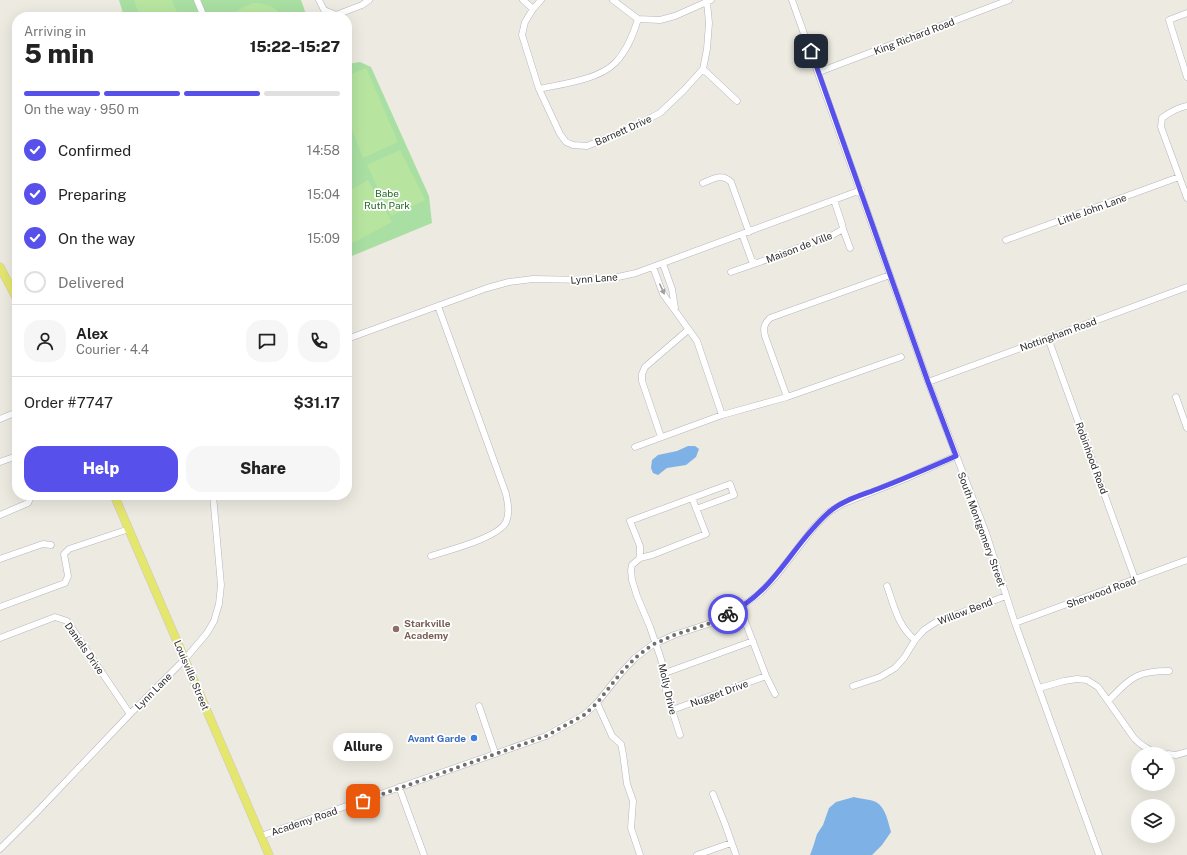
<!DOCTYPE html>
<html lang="en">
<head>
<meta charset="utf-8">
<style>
	body { margin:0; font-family:"Public Sans",sans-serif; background:#f6f6f6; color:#222; height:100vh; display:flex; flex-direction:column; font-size:15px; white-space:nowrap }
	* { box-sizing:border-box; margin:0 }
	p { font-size:13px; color:#767676 }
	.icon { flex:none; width:22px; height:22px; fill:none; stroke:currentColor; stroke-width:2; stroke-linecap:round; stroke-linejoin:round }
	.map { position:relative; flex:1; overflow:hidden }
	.panel { position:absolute; left:12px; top:12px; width:340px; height:488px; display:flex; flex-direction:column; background:#fff; border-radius:16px; box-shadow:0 4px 16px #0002 }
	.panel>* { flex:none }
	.buttons { position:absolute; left:1131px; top:747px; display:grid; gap:8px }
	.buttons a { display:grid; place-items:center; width:44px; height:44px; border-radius:50%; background:#fff; box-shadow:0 4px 16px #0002; font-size:20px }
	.pin { position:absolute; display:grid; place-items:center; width:34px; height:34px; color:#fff; margin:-17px; border-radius:8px; box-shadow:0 2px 6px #0006 }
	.courier { position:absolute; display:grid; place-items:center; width:40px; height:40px; margin:-20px; border:3px solid #5850eb; border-radius:50%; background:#fff; color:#222; box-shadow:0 1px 5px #0007 }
	.bubble { position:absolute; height:28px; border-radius:14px; background:#fff; box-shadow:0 4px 16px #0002; font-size:13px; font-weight:800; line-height:28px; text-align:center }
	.summary em { font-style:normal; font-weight:800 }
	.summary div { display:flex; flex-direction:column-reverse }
	.summary { display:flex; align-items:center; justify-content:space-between; height:68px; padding:0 12px }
	h1 { font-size:26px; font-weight:800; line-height:30px }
	.bar { display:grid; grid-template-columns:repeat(4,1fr); gap:6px 4px; align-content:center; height:48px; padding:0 12px }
	.bar i { height:5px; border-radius:3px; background:#e0e0e0 }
	.bar .current { background:#5850eb }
	.bar p { grid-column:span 4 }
	.line { display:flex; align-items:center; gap:10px; padding:0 12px; border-top:1px solid #e0e0e0 }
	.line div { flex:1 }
	.round { display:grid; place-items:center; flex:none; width:42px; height:42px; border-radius:16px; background:#f6f6f6 }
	ol { padding:0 12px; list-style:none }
	li { display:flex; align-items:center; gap:12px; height:44px }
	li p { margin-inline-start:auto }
	li .icon { padding:4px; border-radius:50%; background:#5850eb; color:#fff; stroke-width:4 }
	li:last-child { color:#767676 }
	li i { width:22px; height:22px; border:2px solid #e0e0e0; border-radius:50% }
	.primary-button { display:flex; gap:8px; margin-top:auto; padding:8px 12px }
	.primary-button a { flex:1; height:46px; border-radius:16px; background:#5850eb; color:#fff; font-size:16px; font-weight:800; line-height:46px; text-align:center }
	.primary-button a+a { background:#f6f6f6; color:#222 }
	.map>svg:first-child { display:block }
	.green { fill:#a9dfa3 }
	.pitch { fill:#b7e5a0 }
	.water { fill:#7eb1e5 }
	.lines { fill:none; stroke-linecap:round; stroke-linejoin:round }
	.minor-casing { stroke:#b5b4bf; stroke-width:7 }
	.major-casing { stroke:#c8c8c8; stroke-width:9 }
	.minor { stroke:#fff; stroke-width:6 }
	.major { stroke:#e5e66e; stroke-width:8 }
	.oneway { fill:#a0a0a0 }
	.done { stroke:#70706c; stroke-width:4; stroke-dasharray:0 7.2 }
	.route { stroke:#5850eb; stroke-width:5 }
	.education-dot { fill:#8d6e63; stroke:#fff; stroke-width:1.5 }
	.shop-dot { fill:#3f7fe0; stroke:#fff; stroke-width:1.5 }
	.labels { text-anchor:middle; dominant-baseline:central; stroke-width:3.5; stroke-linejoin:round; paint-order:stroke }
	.street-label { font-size:10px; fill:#2d2d2d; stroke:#fff }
	.park-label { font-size:10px; fill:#226623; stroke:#fff }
	.education-label { font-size:10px; font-weight:bold; fill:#785e54; stroke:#fff; text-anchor:start }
	.shop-label { font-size:10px; font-weight:bold; fill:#366cbe; stroke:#fff; text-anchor:end }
</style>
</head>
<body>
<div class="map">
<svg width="1187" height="855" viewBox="0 0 1187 855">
	<rect width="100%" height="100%" fill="#edebe1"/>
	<path class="green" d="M 119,0 L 301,0 L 307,17 L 124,17 Z
		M 360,62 L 371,67 L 429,196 L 432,223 L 347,258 L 347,64 Z"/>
	<path class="pitch" d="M 134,0 L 172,0 L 179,17 L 140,17 Z
		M 253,3 C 266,4 275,6 283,17 L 232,17 L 240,9 Z
		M 366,68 L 398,142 L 363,158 L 347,117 L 347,76 Z
		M 400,150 L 425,200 L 391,216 L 367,165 Z
		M 368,180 L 392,222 L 347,246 L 347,192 Z"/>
	<path class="water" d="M 688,446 L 695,446 L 699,449 L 696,457 L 686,465 L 667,468 L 658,475 L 653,473 L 651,468 L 652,460 L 658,455 L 677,451 Z
		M 854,797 C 861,799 870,799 876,802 C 886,808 888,822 891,832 L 882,845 L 872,855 L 810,855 L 813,847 L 817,834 L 823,825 L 829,808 L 836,802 Z"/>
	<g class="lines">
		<defs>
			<path id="minor" d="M 197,0 L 204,17
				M 319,0 L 324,10 L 336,15 L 362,5 L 369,0
				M 523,0 L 533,9
				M 541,0 L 533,9 L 525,22 L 522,35 L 539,89 L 560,134 L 566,142 L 573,145 L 587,146 L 627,130 L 660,113 L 684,90 L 703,69 L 707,49 L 709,23 L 707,2 L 706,0
				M 613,0 L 638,19 L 660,20 L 675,16 L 711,0
				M 792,0 L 928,382 L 986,533 L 1015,623 L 1099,855
				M 1187,13 L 1169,20 L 1187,77
				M 703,69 L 737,101
				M 819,72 L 1009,0
				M 539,89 C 562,84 598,80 615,63 C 627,51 633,35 638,19
				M 1187,106 C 1177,108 1170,112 1162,118 L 1161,127 L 1187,198
				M 703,183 C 713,179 722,173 731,182 L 749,232
				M 843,229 L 850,248
				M 742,234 L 752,261 L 757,263 L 831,236 L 843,229 L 842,224 L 834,200
				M 1006,240 L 1179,177
				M 663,264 L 672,289 L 675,308
				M 653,267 L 663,294 L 697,341 L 722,415
				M 731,272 L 757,263
				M 1048,338 L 1135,579
				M 347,339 L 487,288 L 509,282 L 533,279 L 586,280 L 609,279 L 636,273 L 861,190
				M 928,382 L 1187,287
				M 787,397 L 765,336 C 763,328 764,324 770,318 L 890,275
				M 1176,397 L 1187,428
				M 0,419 L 17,412
				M 661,437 L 642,381 L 642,374 L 645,367 L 688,330
				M 635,447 L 722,415 L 787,397 L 901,357
				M 0,462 L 17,456
				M 692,498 L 730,484 L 734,495 L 696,509
				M 0,515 L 28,503 L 32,495
				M 431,556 C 449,550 498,538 506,522 C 510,513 508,504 506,494 L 438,306
				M 640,558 L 640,546 L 630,521 L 692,498 L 706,534 L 652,555 L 640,558 L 632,565 L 631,570 L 632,580 L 637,596 L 650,627 L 660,656 L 665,673 L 666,690 L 669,701 L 680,735
				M 0,559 L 37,546 L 43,544 L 51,545
				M 887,586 C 894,606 898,626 915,640
				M 0,607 L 65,583 L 68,576 L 64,554 L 69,549 L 129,529
				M 740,608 L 766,676 L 775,694
				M 1015,623 L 1187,560
				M 0,638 L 55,617 L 67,621 L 130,714
				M 665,673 L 753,641
				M 853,686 L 880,677 L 895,668 L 904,658 L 915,640 L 924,630 L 936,622 L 1006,596
				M 1039,688 L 1064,681 L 1077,679 L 1087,680 L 1098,687 L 1134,738 C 1141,746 1153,753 1164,754
				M 1108,701 C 1131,678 1135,671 1169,671
				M 597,703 L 608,727 L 612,736 L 621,744 L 623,754 L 627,784 L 633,801 L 631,828 L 640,855
				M 479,706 L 495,753
				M 672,710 L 766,676
				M 1168,754 L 1176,755 L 1187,752
				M 399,787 L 424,855
				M 713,794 L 725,824 L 736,855
				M 261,836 L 546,736 L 584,715 L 597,703 L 620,674 L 635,658 L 652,645 L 674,635 L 711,623 L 737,610 L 760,593 L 776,576 L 815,526 L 829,512 L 842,504 L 907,478 L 956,456
				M 0,849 L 36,813 L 130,714 L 185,659 L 207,633 L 214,621 L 219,604 L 221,585 L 213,495
				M 697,855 L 731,843"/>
			<path id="major" d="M 0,267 L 17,299
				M 114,495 L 269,855"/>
		</defs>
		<use href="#minor" class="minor-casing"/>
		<use href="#major" class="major-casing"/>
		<use href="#minor" class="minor"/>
		<use href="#major" class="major"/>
	</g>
	<defs><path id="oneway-solid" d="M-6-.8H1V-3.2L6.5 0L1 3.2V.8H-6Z"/></defs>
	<use class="oneway" href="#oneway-solid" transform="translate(662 289) rotate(66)"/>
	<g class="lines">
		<path class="done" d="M 363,801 L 546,736 L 584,715 L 597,703 L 620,674 L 635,658 L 652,645 L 674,635 L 711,623 L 728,614"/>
		<path class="route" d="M 728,614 C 776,591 791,546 828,513 C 842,500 863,495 880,488 C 906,478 931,467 956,456 L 928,382 L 811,51"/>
	</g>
	<circle class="education-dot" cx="396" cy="629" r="4"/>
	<circle class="shop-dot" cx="474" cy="738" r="4"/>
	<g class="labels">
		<g class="street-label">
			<text transform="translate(914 36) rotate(-21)">King Richard Road</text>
			<text transform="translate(623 130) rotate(-24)">Barnett Drive</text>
			<text transform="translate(1092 209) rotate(-20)">Little John Lane</text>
			<text transform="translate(799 247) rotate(-21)">Maison de Ville</text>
			<text transform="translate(594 278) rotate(-4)">Lynn Lane</text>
			<text transform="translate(1058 334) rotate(-20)">Nottingham Road</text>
			<text transform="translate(1092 458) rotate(70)">Robinhood Road</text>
			<text transform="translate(982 529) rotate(70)">South Montgomery Street</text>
			<text transform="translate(1101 592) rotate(-20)">Sherwood Road</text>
			<text transform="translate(965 611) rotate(-21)">Willow Bend</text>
			<text transform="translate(85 648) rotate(55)">Daniels Drive</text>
			<text transform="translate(192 675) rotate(67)">Louisville Street</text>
			<text transform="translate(668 689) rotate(77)">Molly Drive</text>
			<text transform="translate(153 691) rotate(-45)">Lynn Lane</text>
			<text transform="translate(719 693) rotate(-20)">Nugget Drive</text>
			<text transform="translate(304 821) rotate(-19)">Academy Road</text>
		</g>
		<g class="park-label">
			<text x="387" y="193">Babe<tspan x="387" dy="12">Ruth Park</tspan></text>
		</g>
		<g class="education-label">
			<text x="404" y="623">Starkville<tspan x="404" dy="12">Academy</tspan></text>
		</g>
		<g class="shop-label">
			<text x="466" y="738">Avant Garde</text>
		</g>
	</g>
</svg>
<div class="buttons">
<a><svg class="icon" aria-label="locate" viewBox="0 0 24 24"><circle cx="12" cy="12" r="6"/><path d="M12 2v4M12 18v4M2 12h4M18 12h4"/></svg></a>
<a><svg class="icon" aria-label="layers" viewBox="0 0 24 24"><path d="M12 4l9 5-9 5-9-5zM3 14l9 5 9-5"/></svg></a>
</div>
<div class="pin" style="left:363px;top:801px;background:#ea580c"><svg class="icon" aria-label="bag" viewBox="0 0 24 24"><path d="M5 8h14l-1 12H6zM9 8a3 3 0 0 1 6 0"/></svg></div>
<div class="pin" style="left:811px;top:51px;background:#1f2937"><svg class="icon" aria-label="home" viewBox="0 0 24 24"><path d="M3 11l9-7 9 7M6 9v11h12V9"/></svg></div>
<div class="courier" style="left:728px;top:614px"><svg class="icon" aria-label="bike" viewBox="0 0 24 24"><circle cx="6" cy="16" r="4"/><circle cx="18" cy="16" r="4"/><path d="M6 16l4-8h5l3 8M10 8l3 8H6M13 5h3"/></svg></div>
<div class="bubble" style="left:333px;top:733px;width:60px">Allure</div>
<section class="panel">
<div class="summary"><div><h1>5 min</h1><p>Arriving in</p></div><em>15:22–15:27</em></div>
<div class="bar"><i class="current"></i><i class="current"></i><i class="current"></i><i></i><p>On the way · 950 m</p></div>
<ol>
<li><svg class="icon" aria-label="check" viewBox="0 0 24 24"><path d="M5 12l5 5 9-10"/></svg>Confirmed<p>14:58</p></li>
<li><svg class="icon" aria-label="check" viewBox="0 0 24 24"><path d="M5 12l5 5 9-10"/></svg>Preparing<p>15:04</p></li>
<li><svg class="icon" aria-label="check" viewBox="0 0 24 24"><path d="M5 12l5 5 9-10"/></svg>On the way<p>15:09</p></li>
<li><i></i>Delivered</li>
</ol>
<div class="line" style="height:72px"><a class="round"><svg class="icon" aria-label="person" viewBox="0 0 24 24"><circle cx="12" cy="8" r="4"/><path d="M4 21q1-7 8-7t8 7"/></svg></a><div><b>Alex</b><p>Courier · 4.4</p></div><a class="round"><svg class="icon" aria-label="chat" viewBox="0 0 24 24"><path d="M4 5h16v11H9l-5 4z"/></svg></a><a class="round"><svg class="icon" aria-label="phone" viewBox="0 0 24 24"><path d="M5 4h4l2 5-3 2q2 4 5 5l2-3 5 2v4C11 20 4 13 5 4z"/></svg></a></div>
<div class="line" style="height:52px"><div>Order #7747</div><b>$31.17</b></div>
<div class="primary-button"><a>Help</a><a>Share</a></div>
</section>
</div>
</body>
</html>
